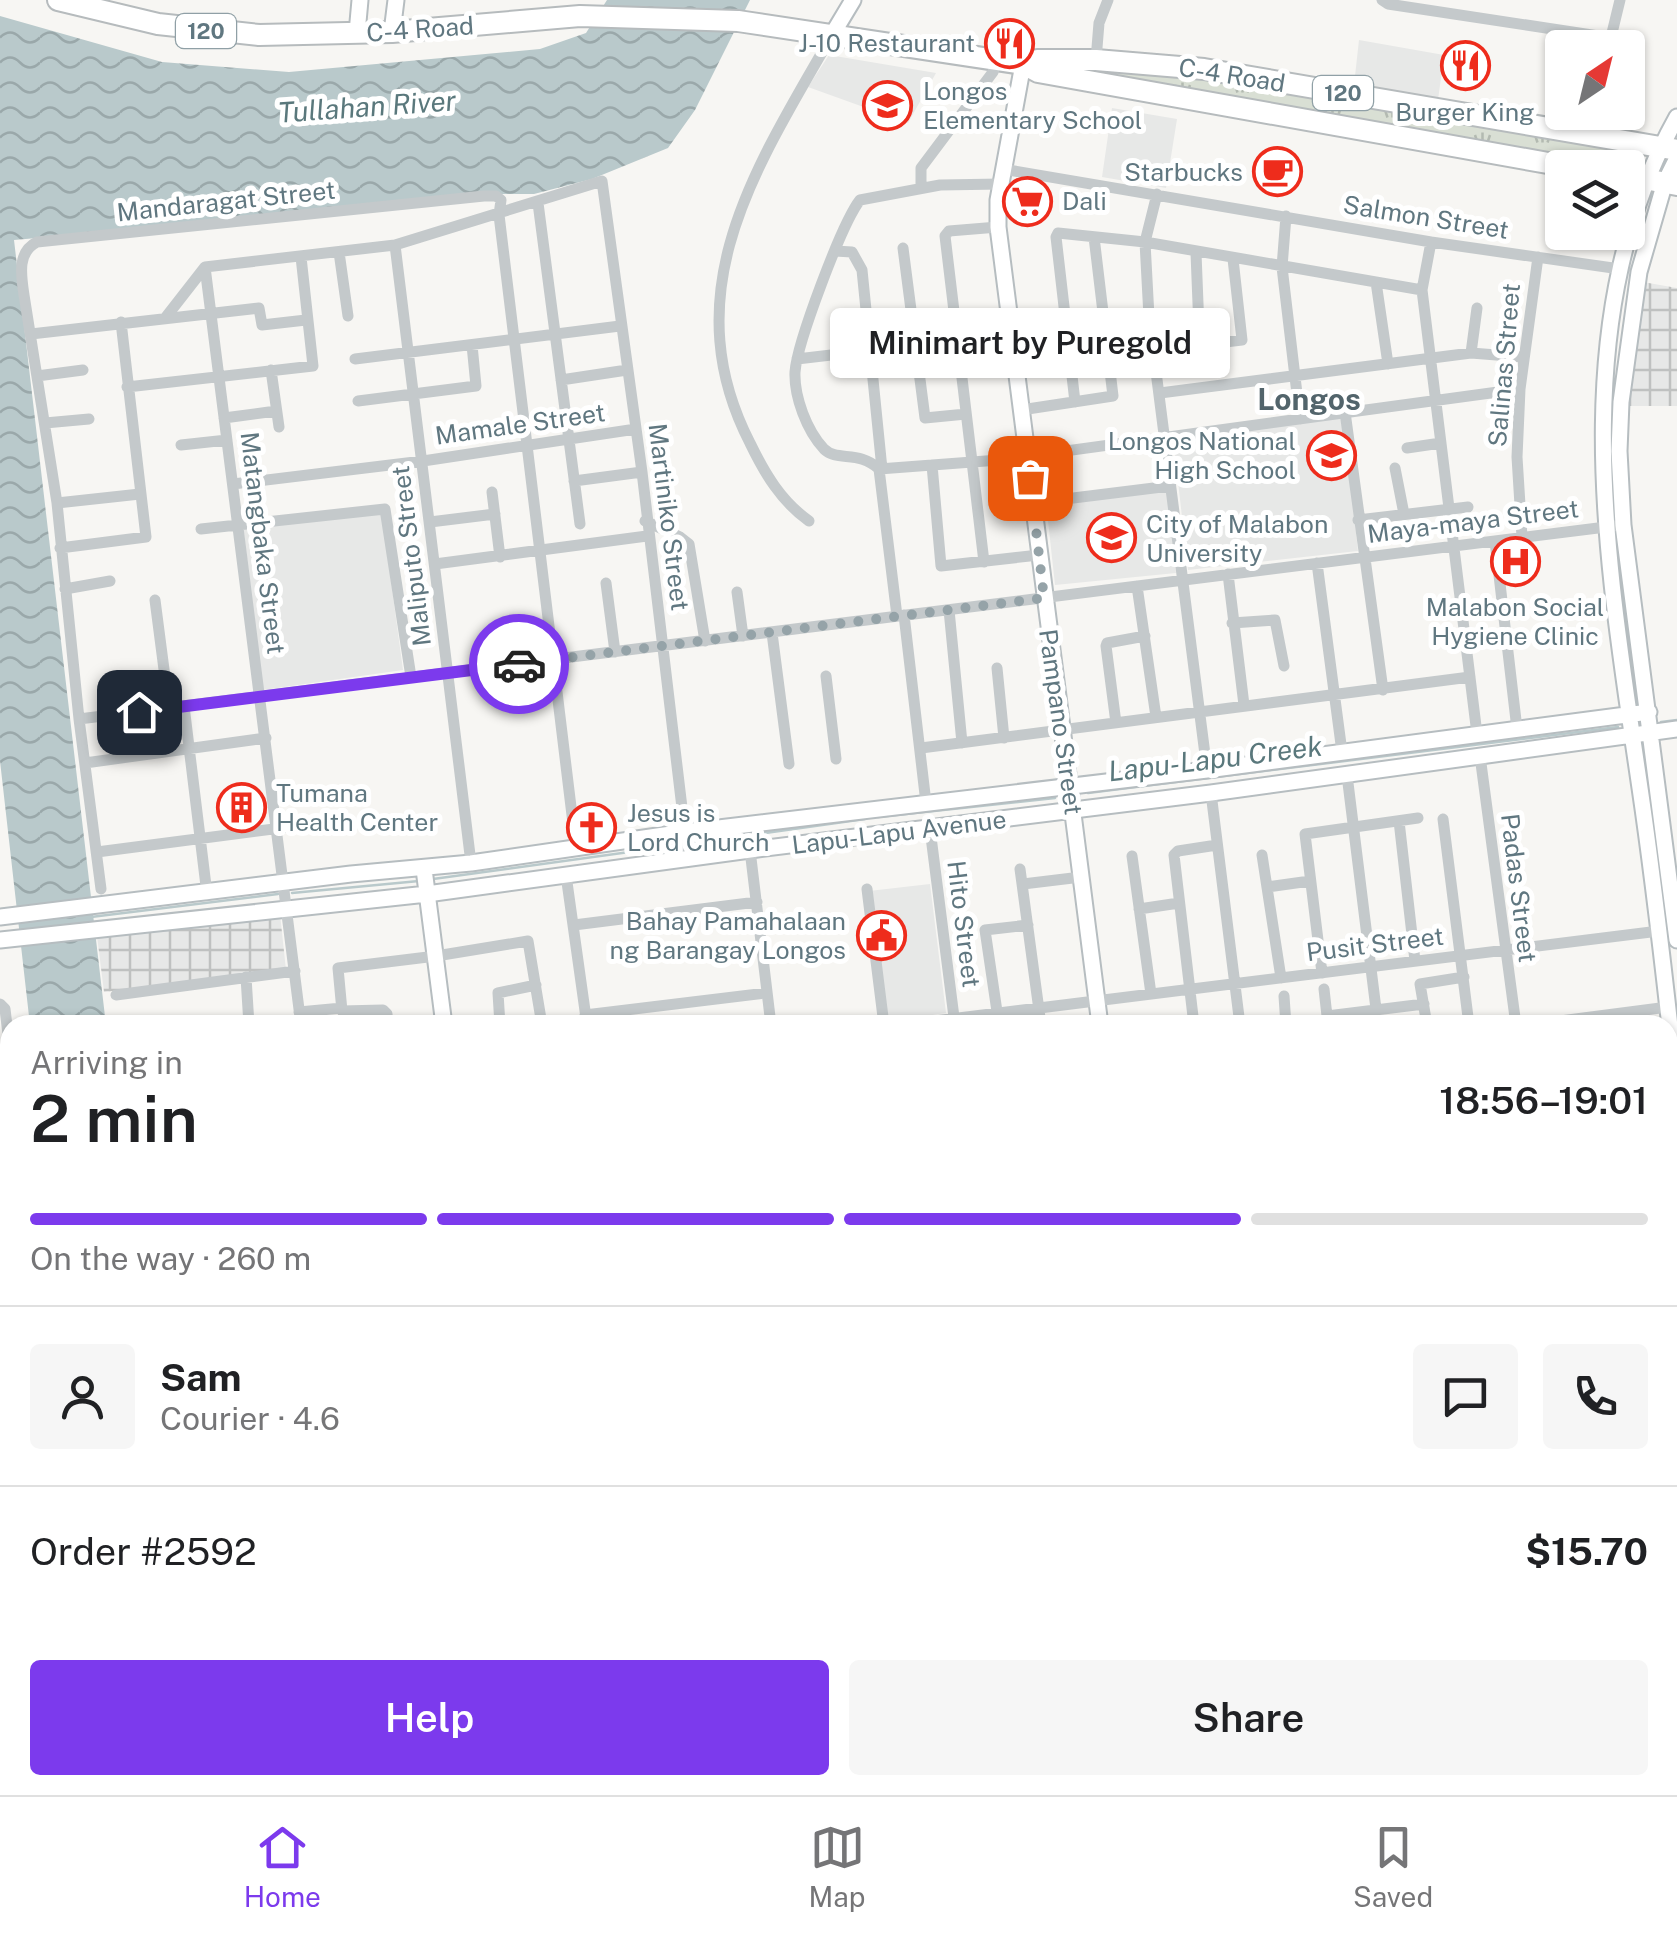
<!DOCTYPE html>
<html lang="en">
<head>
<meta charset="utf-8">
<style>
	body { margin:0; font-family:"Public Sans",sans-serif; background:#f6f6f6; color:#202124; height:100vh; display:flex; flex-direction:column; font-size:38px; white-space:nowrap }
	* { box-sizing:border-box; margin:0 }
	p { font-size:32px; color:#757577 }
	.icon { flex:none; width:55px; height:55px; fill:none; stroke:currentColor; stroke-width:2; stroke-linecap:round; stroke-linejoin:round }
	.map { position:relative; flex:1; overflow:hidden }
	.sheet { position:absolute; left:0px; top:1015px; width:1678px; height:780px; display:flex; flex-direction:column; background:#fff; border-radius:30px 30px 0 0; box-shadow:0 2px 8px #0004 }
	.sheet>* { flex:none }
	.needle { width:65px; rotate:35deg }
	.fabs { position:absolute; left:1545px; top:30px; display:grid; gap:20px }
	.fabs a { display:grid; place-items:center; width:100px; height:100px; border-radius:10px; background:#fff; box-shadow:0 2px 8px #0004; font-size:50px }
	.pin { position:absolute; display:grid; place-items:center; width:85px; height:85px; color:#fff; margin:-42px; border-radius:20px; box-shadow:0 5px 15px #0006 }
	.courier { position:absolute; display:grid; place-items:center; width:100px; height:100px; margin:-50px; border:8px solid #7c3aed; border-radius:50%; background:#fff; color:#222; box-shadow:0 2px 12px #0007 }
	.bubble { position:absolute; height:70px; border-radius:10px; background:#fff; box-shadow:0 2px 8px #0004; font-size:32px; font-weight:600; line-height:70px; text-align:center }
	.summary em { font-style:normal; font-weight:600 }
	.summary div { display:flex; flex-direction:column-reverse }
	.summary { display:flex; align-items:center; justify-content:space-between; height:170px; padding:0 30px }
	h1 { font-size:65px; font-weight:600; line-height:75px }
	.bar { display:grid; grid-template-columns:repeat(4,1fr); gap:15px 10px; align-content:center; height:120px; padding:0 30px }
	.bar i { height:12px; border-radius:8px; background:#e0e0e0 }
	.bar .selected { background:#7c3aed }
	.bar p { grid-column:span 4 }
	.line { display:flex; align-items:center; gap:25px; padding:0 30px; border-top:2px solid #e0e0e0 }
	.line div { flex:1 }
	.round { display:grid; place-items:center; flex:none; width:105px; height:105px; border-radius:10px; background:#f6f6f6 }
	.primary-button { display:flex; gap:20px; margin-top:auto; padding:20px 30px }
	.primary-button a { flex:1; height:115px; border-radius:10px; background:#7c3aed; color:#fff; font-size:40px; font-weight:600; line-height:115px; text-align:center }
	.primary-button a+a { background:#f6f6f6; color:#202124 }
	.dock { display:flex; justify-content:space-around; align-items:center; height:140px; border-top:2px solid #e0e0e0; background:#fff; font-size:28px; color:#757577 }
	.dock a { display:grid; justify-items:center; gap:5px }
	.dock .selected { color:#7c3aed }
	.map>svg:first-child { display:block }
	.built { fill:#e7e8e7 }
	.industrial { fill:url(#industrial-grid) }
	.grass { fill:url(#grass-tufts) }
	.water { fill:url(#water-waves) }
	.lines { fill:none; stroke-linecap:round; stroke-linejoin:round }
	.stream { stroke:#b9c9cb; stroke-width:2.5 }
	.secondary-casing { stroke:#b6bdc0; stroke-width:19 }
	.highway-casing { stroke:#b6bbbd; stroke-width:24 }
	.street { stroke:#c4c9cb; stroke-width:11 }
	.secondary { stroke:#fff; stroke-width:15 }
	.highway { stroke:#fff; stroke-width:20 }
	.done { stroke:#95a3a8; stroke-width:10; stroke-dasharray:0 18 }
	.route { stroke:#7c3aed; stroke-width:12 }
	.labels { text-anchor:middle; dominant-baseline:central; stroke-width:10; stroke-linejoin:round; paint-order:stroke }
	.shield { fill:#fff; stroke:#90a0a6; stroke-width:2.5 }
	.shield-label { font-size:22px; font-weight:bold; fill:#607780 }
	.street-label { font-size:25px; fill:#607780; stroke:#fff }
	.poi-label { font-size:25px; fill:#607780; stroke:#fff; text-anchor:start }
	.water-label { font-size:28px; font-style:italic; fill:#5a787c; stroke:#fff }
	.quarter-label { font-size:30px; font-weight:bold; fill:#52646b; stroke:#fff }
</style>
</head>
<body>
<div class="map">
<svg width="1677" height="1795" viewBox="0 0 1677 1795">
	<defs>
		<pattern id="industrial-grid" width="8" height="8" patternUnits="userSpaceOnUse" patternTransform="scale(2.5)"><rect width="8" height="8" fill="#e7e8e7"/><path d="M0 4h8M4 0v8" fill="none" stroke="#bfc1c0"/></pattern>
		<pattern id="grass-tufts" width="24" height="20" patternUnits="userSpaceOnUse" patternTransform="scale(2.5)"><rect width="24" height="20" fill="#d9dfd4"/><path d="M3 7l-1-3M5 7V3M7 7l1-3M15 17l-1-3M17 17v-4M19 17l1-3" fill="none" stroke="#b3bab1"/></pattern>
		<pattern id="water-waves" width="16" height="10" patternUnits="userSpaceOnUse" patternTransform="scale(2.5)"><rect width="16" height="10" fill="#b9c9cb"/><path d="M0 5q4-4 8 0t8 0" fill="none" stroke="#9aa8aa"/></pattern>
	</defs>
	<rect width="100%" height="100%" fill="#f7f6f3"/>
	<path class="built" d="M 1359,40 L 1444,55 L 1438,100 L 1354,85 Z
		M 829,55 L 936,73 L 908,123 L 808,87 Z
		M 1112,108 L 1177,119 L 1166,188 L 1102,177 Z
		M 1344,417 L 1358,551 L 1188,570 L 1173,437 Z
		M 1167,490 L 1176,573 L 1055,585 L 1046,502 Z
		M 381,507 L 403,670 L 263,690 L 243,525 Z
		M 930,884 L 946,1013 L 885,1022 L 869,891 Z
		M 10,1379 L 10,1496 L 0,1497 L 0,1381 Z"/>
	<path class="industrial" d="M 1643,282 L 1677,288 L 1677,406 L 1629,406 Z
		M 280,914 L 286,970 L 104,992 L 97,936 Z
		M 1668,1723 L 1677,1725 L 1677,1795 L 1572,1795 L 1575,1785 L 1668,1785 Z"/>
	<path class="grass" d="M 1039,66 L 1198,75 L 1645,155 L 1639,169 Z"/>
	<path class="water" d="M 607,0 L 750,0 L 695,110 L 668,148 L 592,179 L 534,194 L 470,194 L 253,219 L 14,240 L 106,1025 L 30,1025 L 0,761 L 0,16 L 162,62 L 289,72 L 540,49 L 586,33 Z"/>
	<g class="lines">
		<path class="stream" d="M 1661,722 L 1677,720
			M 1088,793 L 1618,727
			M 878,817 L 1055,798
			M 693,843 L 865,819
			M 433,879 L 680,845
			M 292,893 L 419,881
			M 91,917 L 278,894"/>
		<defs>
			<path id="secondary" d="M 392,32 L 396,0
				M 357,33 L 360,0
				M 832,35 L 853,0
				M 1023,64 L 998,200 L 998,227 L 1100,1025
				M 1677,117 C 1562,323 1608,567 1640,788 C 1655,889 1666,989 1677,1090
				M 1677,158 L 1665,182 L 1639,272 L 1621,402 L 1619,451 L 1623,525 L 1677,940
				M 424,869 L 444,1025
				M 0,917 L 351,874 L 471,863 L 685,832 L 1207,770 L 1649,712
				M 0,940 L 427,894 L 750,850 L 1211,793 L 1677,729
				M 1668,1361 L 1677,1359
				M 538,1785 L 539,1795
				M 1193,1785 L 1194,1795"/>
			<path id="highway" d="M 58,0 L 158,24 L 259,35 L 392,32 L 580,16 L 738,21 L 1023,64 L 1038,72 L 1576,168
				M 1023,64 L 1037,60 L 1096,60 L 1204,69 L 1677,150
				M 1628,176 L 1677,185"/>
		</defs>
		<use href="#secondary" class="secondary-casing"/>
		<use href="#highway" class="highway-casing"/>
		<path class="street" d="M 1382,0 L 1388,4 L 1605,37 L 1612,33 L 1620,0
			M 1096,60 L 1099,23 L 1108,0
			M 1003,169 L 1431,242 L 1620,269
			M 921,188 L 921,168 L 993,72 L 997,60
			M 1157,194 L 1145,242 L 1149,317 L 1207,770
			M 538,203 L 580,524
			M 1286,216 L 1282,267 L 1300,419
			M 1431,242 L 1422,290 L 1477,734
			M 395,245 L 471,863
			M 903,248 L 925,418 L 966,414
			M 835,251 L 852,252 L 862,270 L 882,469
			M 339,252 L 348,316
			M 205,267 L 301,1025
			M 1376,282 L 1388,364
			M 166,317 L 205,267 L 395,245 L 602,181 L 642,472 L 688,858
			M 1104,321 L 1149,317
			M 31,334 L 259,308 L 262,325 L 306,320
			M 1200,345 L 1242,340 L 1233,259
			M 1471,353 L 1477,308
			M 355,359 L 620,326
			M 797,359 L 1010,334
			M 1157,359 L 1200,354 L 1196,253
			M 271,370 L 279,427
			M 37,376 L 83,370
			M 561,380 L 627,370
			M 127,387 L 313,366 L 301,257
			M 1160,393 L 1471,353 L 1522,357
			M 358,401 L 476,386 L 472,345
			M 1075,402 L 1056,237 L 1058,233 L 1145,242 L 1422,290
			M 1021,410 L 1113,396 L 1094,237
			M 1345,412 L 1383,690
			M 224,418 L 276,411
			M 45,423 L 89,419
			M 181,445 L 227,440
			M 1407,448 L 1441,443
			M 932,465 L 941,566 L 1039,555
			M 1395,468 L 1404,514
			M 879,469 L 999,460 L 1520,389
			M 574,481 L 642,472
			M 233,484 L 423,461 L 636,429
			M 492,492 L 500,557
			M 57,503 L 140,494
			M 1033,503 L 1170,486
			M 1358,520 L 1468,507
			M 645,521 L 680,537 L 689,544 L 705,641
			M 809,521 C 781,501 765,474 750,443 C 672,291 757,166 832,35
			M 430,522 L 495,514
			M 201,529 L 385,509 L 411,677
			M 1522,537 L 1517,457 L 1520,389 L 1538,257
			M 1495,541 L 1517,729
			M 60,548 L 146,537 L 121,322
			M 984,562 L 945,236 L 949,231 L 998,227
			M 1317,563 L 1342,752
			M 435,564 L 647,536
			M 1228,574 L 1244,705
			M 606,583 L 615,652
			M 1137,586 L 1156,717
			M 65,589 L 110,581
			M 737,592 L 743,636
			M 155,600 L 169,708
			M 949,610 L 962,743
			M 904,615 L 926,803
			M 897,616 L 879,469 C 859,450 837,462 824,449 C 807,431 794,397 795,372 C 797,343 842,223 860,200 L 940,185 L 1001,184
			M 1232,623 L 1275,620 L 1284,666
			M 772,633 L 789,764
			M 997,668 L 1004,738
			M 826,676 L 836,759
			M 184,706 L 207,894
			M 79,719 L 1614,526
			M 1116,723 L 1106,646 L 1107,643 L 1145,636
			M 921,748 L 1470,677
			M 1480,756 L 1516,1025
			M 85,763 L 266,738
			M 1347,775 L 1378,1025
			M 1211,793 L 1240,1025
			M 1443,819 L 1469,1025
			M 1399,821 L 1415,961
			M 930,829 L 955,1025
			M 750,850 L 771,1025
			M 97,852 L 343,820
			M 1262,855 L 1281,978
			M 1132,856 L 1151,994
			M 1020,869 L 1041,1025
			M 566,875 L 587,1025
			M 1023,884 L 1081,877
			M 1267,887 L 1310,881
			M 101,889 L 79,719 L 57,503 L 24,295 C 21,275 17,252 37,242 L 484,196 L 496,196 L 501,200 L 499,215 L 576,848
			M 867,889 L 884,1025
			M 1139,909 L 1179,903
			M 574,925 L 757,902
			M 1322,973 L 1305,834 L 1418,818
			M 246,977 L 249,1025
			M 1324,989 L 1328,1025
			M 116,995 L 295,971
			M 1284,996 L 1286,1025
			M 0,1004 L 5,1009 L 10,1051
			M 299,1012 L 342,1008
			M 585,1015 L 766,993
			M 1327,1016 L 1424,1004
			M 388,1025 L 387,1014 L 383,1010 L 342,1011 L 338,968 L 436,956 L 528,941 L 542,1025
			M 500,1025 L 498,993 L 536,985
			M 902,1025 L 1659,931
			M 999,1025 L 985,930 L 1028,925
			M 1194,1025 L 1174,855 L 1178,851 L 1217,845
			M 1427,1025 L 1420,984 L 1464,977
			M 1529,1025 L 1668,1007
			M 0,1093 L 10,1092
			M 0,1179 L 10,1178
			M 0,1259 L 10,1258
			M 0,1373 L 10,1372
			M 0,1638 L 10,1636
			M 0,1695 L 10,1694
			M 1669,1719 L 1675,1640 L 1670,1581
			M 101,1785 L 102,1795
			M 211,1785 L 212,1795
			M 262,1785 L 263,1795
			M 304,1785 L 305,1795
			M 400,1785 L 402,1795
			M 482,1785 L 483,1795
			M 681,1785 L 682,1795
			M 796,1785 L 798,1795
			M 868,1785 L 869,1795
			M 977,1785 L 978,1795
			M 1328,1785 L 1351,1795
			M 1497,1785 L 1524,1795
			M 23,1795 L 91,1785
			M 1028,1795 L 1054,1793
			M 1413,1795 L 1417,1785
			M 1559,1795 L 1562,1785"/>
		<use href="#secondary" class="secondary"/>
		<use href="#highway" class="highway"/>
	</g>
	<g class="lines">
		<path class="done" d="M 519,664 L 1044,598 L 1030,478"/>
		<path class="route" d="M 139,712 L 519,664"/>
	</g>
	<defs>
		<symbol id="restaurant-ring" viewBox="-11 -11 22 22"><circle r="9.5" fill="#fff" stroke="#ee2c1c" stroke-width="1.5"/><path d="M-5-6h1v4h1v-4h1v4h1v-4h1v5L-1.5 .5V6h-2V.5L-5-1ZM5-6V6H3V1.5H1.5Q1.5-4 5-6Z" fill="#ee2c1c"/></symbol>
		<symbol id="school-ring" viewBox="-11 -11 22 22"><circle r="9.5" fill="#fff" stroke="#ee2c1c" stroke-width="1.5"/><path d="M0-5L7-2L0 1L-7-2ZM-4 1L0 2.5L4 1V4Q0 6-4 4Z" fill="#ee2c1c"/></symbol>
		<symbol id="cafe-ring" viewBox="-11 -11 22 22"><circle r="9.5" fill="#fff" stroke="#ee2c1c" stroke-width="1.5"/><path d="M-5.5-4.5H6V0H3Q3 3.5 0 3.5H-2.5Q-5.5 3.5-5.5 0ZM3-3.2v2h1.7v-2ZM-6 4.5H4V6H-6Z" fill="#ee2c1c"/></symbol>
		<symbol id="supermarket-ring" viewBox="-11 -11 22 22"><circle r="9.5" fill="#fff" stroke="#ee2c1c" stroke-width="1.5"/><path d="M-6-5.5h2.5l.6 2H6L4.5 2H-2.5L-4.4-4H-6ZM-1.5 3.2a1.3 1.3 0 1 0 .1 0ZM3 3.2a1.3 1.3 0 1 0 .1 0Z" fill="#ee2c1c"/></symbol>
		<symbol id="university-ring" viewBox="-11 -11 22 22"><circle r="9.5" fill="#fff" stroke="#ee2c1c" stroke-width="1.5"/><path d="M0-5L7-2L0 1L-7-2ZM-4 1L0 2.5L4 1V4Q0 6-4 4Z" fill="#ee2c1c"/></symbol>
		<symbol id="hospital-ring" viewBox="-11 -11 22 22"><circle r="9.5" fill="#fff" stroke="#ee2c1c" stroke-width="1.5"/><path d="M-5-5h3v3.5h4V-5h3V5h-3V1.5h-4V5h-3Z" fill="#ee2c1c"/></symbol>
		<symbol id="building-ring" viewBox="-11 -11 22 22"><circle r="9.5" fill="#fff" stroke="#ee2c1c" stroke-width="1.5"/><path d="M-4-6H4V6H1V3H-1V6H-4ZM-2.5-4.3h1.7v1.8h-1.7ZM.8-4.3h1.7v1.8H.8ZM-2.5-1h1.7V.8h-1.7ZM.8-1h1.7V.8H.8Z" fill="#ee2c1c"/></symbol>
		<symbol id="church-ring" viewBox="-11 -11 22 22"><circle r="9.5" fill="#fff" stroke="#ee2c1c" stroke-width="1.5"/><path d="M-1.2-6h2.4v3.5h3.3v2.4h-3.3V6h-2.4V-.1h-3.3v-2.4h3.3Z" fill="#ee2c1c"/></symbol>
		<symbol id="civic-ring" viewBox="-11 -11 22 22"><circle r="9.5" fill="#fff" stroke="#ee2c1c" stroke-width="1.5"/><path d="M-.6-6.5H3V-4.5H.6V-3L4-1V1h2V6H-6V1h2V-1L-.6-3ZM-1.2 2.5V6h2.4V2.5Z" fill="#ee2c1c"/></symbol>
	</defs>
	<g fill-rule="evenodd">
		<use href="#restaurant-ring" x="982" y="16" width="55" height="55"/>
		<use href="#restaurant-ring" x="1438" y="38" width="55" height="55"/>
		<use href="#school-ring" x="860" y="78" width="55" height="55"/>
		<use href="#cafe-ring" x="1250" y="144" width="55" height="55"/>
		<use href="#supermarket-ring" x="1000" y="174" width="55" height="55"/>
		<use href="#school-ring" x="1304" y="428" width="55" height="55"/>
		<use href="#university-ring" x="1084" y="510" width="55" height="55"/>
		<use href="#hospital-ring" x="1488" y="534" width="55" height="55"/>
		<use href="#building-ring" x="214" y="780" width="55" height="55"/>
		<use href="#church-ring" x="564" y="800" width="55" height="55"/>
		<use href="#civic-ring" x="854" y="908" width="55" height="55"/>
	</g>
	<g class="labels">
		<g class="shield">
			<rect x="176" y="14" width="60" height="34" rx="8"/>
			<rect x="1313" y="76" width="60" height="34" rx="8"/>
		</g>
		<g class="shield-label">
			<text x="206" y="31">120</text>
			<text x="1343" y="93">120</text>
		</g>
		<g class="street-label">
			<text transform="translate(420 29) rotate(-4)">C-4 Road</text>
			<text transform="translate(1232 75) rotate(9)">C-4 Road</text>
			<text transform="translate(226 201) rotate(-6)">Mandaragat Street</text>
			<text transform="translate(1426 217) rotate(9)">Salmon Street</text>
			<text transform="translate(1504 365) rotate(-85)">Salinas Street</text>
			<text transform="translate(520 424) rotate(-8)">Mamale Street</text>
			<text transform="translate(669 517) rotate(83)">Martiniko Street</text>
			<text transform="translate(1473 521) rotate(-7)">Maya-maya Street</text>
			<text transform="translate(263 543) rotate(83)">Matangbaka Street</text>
			<text transform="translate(411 556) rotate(-97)">Maliputo Street</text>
			<text transform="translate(1061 722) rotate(82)">Pampano Street</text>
			<text transform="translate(899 832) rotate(-7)">Lapu-Lapu Avenue</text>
			<text transform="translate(1519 888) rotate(83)">Padas Street</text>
			<text transform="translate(964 924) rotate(83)">Hito Street</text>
			<text transform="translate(1375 944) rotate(-7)">Pusit Street</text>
		</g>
		<g class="poi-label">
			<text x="975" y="43" text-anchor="end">J-10 Restaurant</text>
			<text x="923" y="91">Longos<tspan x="923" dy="29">Elementary School</tspan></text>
			<text x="1465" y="112" text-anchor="middle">Burger King</text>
			<text x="1243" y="172" text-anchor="end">Starbucks</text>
			<text x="1062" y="201">Dali</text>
			<text x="1296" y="441" text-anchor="end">Longos National<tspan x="1296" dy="29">High School</tspan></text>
			<text x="1146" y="524">City of Malabon<tspan x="1146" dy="29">University</tspan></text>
			<text x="1515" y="607" text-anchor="middle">Malabon Social<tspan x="1515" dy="29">Hygiene Clinic</tspan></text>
			<text x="276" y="793">Tumana<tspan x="276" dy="29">Health Center</tspan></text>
			<text x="627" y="813">Jesus is<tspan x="627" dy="29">Lord Church</tspan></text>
			<text x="846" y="921" text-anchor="end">Bahay Pamahalaan<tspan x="846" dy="29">ng Barangay Longos</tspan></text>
		</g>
		<g class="water-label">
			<text transform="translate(367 106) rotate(-4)">Tullahan River</text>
			<text transform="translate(1215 758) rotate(-7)">Lapu-Lapu Creek</text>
		</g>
		<g class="quarter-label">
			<text x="1309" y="399">Longos</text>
		</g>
	</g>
</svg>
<div class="fabs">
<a><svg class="needle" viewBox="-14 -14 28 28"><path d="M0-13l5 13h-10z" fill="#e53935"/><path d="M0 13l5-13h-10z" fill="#757577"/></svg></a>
<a><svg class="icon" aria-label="layers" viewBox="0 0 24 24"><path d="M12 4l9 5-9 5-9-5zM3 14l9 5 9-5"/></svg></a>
</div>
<div class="pin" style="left:1030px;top:478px;background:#ea580c"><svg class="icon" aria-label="bag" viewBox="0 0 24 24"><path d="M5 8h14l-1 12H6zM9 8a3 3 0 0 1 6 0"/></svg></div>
<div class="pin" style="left:139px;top:712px;background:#1f2937"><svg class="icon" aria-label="home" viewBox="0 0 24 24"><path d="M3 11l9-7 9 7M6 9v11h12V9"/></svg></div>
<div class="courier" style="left:519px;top:664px"><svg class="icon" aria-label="car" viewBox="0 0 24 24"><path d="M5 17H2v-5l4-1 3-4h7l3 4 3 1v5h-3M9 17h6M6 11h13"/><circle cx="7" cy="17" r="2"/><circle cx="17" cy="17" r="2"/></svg></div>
<div class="bubble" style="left:830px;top:308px;width:400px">Minimart by Puregold</div>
<section class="sheet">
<div class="summary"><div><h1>2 min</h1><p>Arriving in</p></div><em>18:56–19:01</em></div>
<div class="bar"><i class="selected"></i><i class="selected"></i><i class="selected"></i><i></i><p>On the way · 260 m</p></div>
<div class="line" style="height:180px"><a class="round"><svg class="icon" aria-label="person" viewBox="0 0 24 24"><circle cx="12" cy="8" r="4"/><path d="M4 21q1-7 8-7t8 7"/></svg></a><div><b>Sam</b><p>Courier · 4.6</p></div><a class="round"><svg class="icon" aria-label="chat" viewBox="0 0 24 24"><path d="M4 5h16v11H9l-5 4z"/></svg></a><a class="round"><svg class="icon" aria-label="phone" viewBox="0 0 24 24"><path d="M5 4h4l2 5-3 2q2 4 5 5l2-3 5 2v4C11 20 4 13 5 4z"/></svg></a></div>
<div class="line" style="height:130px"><div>Order #2592</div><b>$15.70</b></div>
<div class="primary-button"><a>Help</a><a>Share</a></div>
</section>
</div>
<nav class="dock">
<a class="selected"><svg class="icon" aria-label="home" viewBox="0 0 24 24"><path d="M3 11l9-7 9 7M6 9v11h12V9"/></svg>Home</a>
<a><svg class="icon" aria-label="map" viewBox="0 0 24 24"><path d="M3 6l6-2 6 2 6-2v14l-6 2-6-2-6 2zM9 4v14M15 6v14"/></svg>Map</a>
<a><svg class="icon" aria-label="saved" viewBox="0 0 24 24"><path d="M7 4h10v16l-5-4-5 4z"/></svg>Saved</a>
</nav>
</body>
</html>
